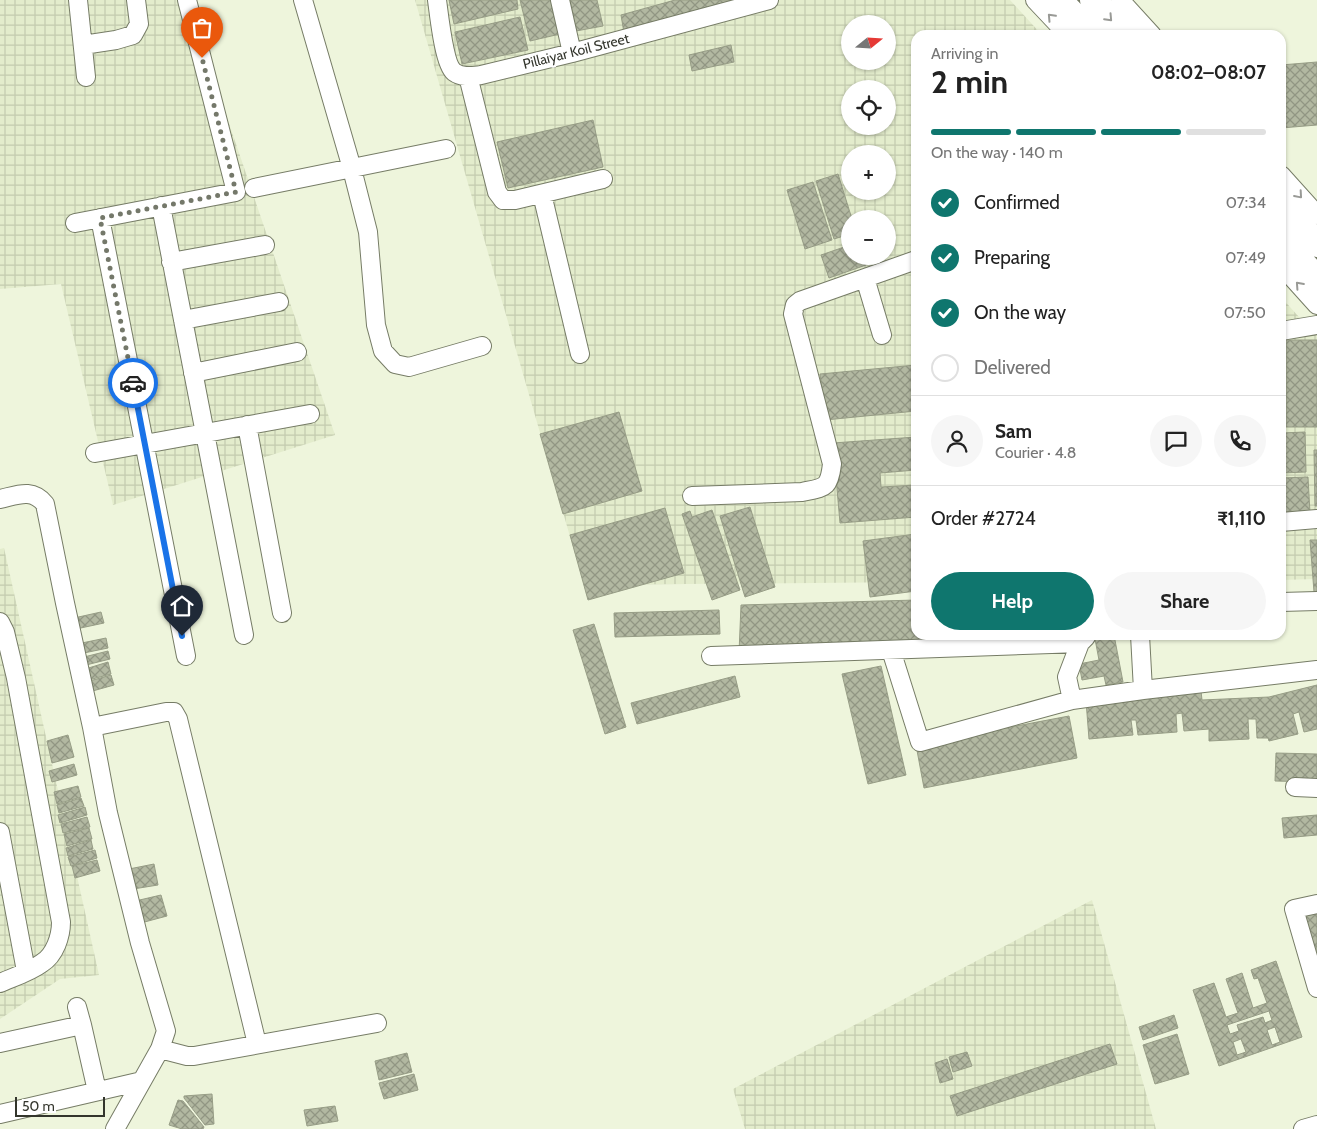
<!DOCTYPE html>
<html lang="en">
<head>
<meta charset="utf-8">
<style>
	body { margin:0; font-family:Cabin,sans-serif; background:#f6f6f6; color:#222; height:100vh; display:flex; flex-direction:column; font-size:19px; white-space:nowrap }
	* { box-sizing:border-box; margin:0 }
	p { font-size:16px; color:#767676 }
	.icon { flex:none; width:28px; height:28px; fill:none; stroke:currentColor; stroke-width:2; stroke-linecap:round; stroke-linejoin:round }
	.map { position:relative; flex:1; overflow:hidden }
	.drawer { position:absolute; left:911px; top:30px; width:375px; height:610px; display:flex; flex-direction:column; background:#fff; border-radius:15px; box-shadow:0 1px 4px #0004 }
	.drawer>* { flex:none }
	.needle { width:32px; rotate:72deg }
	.tools { position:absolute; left:841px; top:15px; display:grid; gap:10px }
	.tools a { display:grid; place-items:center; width:55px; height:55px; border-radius:50%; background:#fff; box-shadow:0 1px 4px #0004; font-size:25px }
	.scale { position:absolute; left:15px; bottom:12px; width:90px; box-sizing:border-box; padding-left:5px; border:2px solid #33352c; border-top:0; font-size:14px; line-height:18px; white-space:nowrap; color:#33352c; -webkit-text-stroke:4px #fefefe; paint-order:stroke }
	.pin { position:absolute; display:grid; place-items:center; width:42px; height:42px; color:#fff; margin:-51px -21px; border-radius:50% 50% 50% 0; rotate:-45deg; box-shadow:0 0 5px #0007 }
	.pin .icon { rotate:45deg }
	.courier { position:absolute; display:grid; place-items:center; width:50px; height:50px; margin:-25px; border:4px solid #1a73e8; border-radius:50%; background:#fff; color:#222; box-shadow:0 1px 6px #0007 }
	.overview em { font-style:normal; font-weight:700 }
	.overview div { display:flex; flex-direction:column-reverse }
	.overview { display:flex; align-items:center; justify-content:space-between; height:85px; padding:0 20px }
	h1 { font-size:32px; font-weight:700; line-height:38px }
	.bar { display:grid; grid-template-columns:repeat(4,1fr); gap:8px 5px; align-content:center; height:60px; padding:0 20px }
	.bar i { height:6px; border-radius:4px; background:#e0e0e0 }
	.bar .on { background:#0f766e }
	.bar p { grid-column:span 4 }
	.line { display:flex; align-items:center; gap:12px; padding:0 20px; border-top:1px solid #e0e0e0 }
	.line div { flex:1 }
	.round { display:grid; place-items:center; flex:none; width:52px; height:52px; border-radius:26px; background:#f6f6f6 }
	ol { padding:0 20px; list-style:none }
	li { display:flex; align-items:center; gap:15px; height:55px }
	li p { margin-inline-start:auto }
	li .icon { padding:5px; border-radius:50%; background:#0f766e; color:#fff; stroke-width:4 }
	li:last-child { color:#767676 }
	li i { width:28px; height:28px; border:2px solid #e0e0e0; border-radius:50% }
	.button { display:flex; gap:10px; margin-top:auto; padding:10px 20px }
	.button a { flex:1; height:58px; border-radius:30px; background:#0f766e; color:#fff; font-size:20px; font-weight:700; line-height:58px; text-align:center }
	.button a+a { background:#f6f6f6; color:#222 }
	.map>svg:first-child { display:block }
	.industrial { fill:url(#industrial-grid); fill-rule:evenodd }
	.building { fill:url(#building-cross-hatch); stroke:#979d86; fill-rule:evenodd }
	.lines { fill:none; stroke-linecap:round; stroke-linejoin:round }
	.minor-casing { stroke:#767c66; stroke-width:20 }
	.highway-casing { stroke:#767c66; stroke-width:29 }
	.minor { stroke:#fff; stroke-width:18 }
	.highway { stroke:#fff; stroke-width:26 }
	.oneway { stroke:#999a96 }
	.done { stroke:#74786a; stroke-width:5; stroke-dasharray:0 9 }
	.route { stroke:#1a73e8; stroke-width:6 }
	.labels { text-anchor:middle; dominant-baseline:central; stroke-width:4.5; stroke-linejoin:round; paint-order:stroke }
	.street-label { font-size:14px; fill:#33352c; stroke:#fefefe }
</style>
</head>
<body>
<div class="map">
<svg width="1317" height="1129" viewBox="0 0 1317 1129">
	<defs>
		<pattern id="industrial-grid" width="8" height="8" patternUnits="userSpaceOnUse" patternTransform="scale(1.25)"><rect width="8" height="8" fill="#e3eccc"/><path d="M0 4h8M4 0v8" fill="none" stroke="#c3cbaf"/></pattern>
		<pattern id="building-cross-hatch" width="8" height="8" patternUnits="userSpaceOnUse" patternTransform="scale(1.25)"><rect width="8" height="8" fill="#b2b8a1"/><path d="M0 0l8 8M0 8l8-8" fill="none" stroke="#919683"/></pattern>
	</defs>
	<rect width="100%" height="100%" fill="#eef5dc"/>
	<path class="industrial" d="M 0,0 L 187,0 L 335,435 L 113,505 L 61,284 L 0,289 Z
		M 415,0 L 1010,0 L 1042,35 L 916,35 L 916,582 L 584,585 ZM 850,24 L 888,24 L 888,61 L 850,61 ZM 850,89 L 888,89 L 888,126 L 850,126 ZM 850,154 L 888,154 L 888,191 L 850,191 ZM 850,219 L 888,219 L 888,256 L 850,256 Z
		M 1281,297 L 1317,337 L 1317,579 L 1281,580 Z
		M 4,548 L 99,975 L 60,979 L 0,1019 L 0,549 Z
		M 1092,900 L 1156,1129 L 745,1129 L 733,1089 Z"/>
	<path class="building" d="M 449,0 L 517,0 L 518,9 L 454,24 Z
		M 520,0 L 552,0 L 560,34 L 530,41 Z
		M 570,0 L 597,0 L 603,26 L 576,31 Z
		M 675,0 L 747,0 L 624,33 L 621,15 Z
		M 520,17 L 528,50 L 462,64 L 455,32 Z
		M 731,45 L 734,62 L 692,71 L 689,55 Z
		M 1317,62 L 1317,125 L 1281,128 L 1281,65 Z
		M 593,120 L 603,167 L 508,188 L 497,142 Z
		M 838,174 L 852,219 L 850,219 L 850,234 L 834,239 L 816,181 Z
		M 813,182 L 832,240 L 805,249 L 787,190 Z
		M 850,245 L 850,256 L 863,256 L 866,265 L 829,278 L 821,255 Z
		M 1286,340 L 1317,340 L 1317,427 L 1286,427 Z
		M 1281,344 L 1283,344 L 1282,384 L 1281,384 Z
		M 916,365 L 916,411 L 825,420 L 820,374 Z
		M 619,412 L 642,491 L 563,514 L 540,434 Z
		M 1305,432 L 1306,472 L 1281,473 L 1281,433 Z
		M 916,437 L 916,470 L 880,473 L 881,487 L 916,485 L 916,517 L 840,523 L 833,443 Z
		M 1314,450 L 1317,450 L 1317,506 L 1315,506 Z
		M 1308,477 L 1310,513 L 1281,514 L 1281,478 Z
		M 750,507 L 775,587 L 745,597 L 720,516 Z
		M 665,508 L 684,573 L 588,600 L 570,535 Z
		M 712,510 L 740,590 L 712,600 L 682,514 L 690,511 L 692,517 Z
		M 916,534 L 916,591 L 870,597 L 863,541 Z
		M 1310,540 L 1317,540 L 1317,591 L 1314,592 Z
		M 916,600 L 916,635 L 1070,635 L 739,653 L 741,605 Z
		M 719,610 L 720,634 L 615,637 L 614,613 Z
		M 101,612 L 104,623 L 76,629 L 74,618 Z
		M 594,624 L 626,727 L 605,734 L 573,630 Z
		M 1114,635 L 1123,682 L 1106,685 L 1104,676 L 1082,680 L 1079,664 L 1099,660 L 1095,639 Z
		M 106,638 L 108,648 L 79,654 L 77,644 Z
		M 108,651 L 110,659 L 82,666 L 80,658 Z
		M 108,662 L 111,674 L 85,681 L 82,670 Z
		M 881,666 L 906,775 L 868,784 L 842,674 Z
		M 111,675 L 114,685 L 89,692 L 86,682 Z
		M 735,676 L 740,697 L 637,724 L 631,703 Z
		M 1317,685 L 1317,729 L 1304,732 L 1299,712 L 1293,714 L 1298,734 L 1269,741 L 1268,738 L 1257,738 L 1256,719 L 1248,719 L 1249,739 L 1209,741 L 1209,729 L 1184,731 L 1182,713 L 1176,714 L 1177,732 L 1138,735 L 1136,720 L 1131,720 L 1133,735 L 1089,739 L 1086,701 L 1201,691 L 1202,700 L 1269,697 Z
		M 1069,716 L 1077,758 L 924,788 L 916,745 Z
		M 68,735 L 74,757 L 52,763 L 47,741 Z
		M 1276,753 L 1317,754 L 1317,782 L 1275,781 Z
		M 74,764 L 77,775 L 52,782 L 49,771 Z
		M 78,786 L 81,797 L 57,804 L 54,792 Z
		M 81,798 L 84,806 L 59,813 L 57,805 Z
		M 85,807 L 87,815 L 60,823 L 58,815 Z
		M 1317,815 L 1317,835 L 1284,838 L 1282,818 Z
		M 87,817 L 90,827 L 63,833 L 61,824 Z
		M 89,828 L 92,839 L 67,846 L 64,834 Z
		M 91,840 L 93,849 L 68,856 L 66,848 Z
		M 95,850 L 97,858 L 71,866 L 68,857 Z
		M 97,860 L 100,871 L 75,878 L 72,866 Z
		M 154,864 L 158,885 L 127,890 L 124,870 Z
		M 161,895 L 167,916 L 137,924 L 131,902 Z
		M 1317,910 L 1317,976 L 1301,913 Z
		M 1276,961 L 1302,1037 L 1219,1066 L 1193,990 L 1214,983 L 1226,1017 L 1238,1013 L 1226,979 L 1242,973 L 1253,1008 L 1267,1003 L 1258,978 L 1254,979 L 1251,970 ZM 1269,1011 L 1272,1020 L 1265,1023 L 1263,1017 L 1237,1025 L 1239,1031 L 1230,1034 L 1227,1025 ZM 1275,1027 L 1280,1042 L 1272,1045 L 1267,1030 ZM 1241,1039 L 1246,1052 L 1237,1055 L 1233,1042 Z
		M 1174,1015 L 1178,1028 L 1143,1040 L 1139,1027 Z
		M 1177,1034 L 1189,1074 L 1155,1084 L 1143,1045 Z
		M 1110,1044 L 1117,1064 L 957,1116 L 950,1096 Z
		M 967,1052 L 972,1066 L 953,1072 L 949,1057 Z
		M 407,1053 L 412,1072 L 379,1080 L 375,1061 Z
		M 947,1059 L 953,1079 L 940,1083 L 935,1063 Z
		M 414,1074 L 418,1090 L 384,1099 L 379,1083 Z
		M 212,1094 L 214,1124 L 205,1125 L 184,1098 L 184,1096 Z
		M 178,1100 L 183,1101 L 204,1127 L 203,1129 L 182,1129 L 169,1125 Z
		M 335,1106 L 338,1121 L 307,1126 L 304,1110 Z"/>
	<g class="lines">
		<defs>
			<path id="minor" d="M 78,0 L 86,77
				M 303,0 L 351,165 L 368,232 L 376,325 L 383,351 L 395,364 L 409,367 L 482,346
				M 437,0 C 439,14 444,64 454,72 C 462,78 472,76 481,75 L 572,53 L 769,0
				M 560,0 L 572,53
				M 1035,0 L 1068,35
				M 1120,0 L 1152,35
				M 83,45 L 116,40 L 133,35 L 139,24 L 136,0
				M 468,76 L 497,192 L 503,200 L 515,200 L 603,179
				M 1281,175 L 1317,215
				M 254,188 L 446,149
				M 542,194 L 580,354
				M 161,206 L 244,635
				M 100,218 L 186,656
				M 75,223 L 236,192 L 187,0
				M 171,262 L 265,245
				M 1281,265 L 1317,305
				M 865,278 L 882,335
				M 183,320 L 279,302
				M 1281,331 L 1317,325
				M 193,373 L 297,352
				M 247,425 L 282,613
				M 95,453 L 310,414
				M 692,496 L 802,492 C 825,487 829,489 832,464 L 793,314 L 795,305 L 800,301 L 916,260
				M 0,499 C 18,495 32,488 45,504 L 65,603 L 92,727 L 108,813 L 140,943 L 166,1031 L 160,1049 L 115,1129
				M 1281,522 L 1317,519
				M 1281,602 L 1317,601
				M 0,622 L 5,632 L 16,678 L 61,922 C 61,936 55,955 42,963 C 30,972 14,977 0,983
				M 1140,635 L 1143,690 L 1317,670
				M 891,650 L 920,742 L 1072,700 L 1143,690
				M 711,656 L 1080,643
				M 1072,700 L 1067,677 L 1080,643 L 1086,637
				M 92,727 L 166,712 L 174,712 L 178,719 L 257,1044
				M 1295,787 L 1317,788
				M 0,832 L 26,971
				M 1317,904 L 1294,909 L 1317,988
				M 77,1007 L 82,1025
				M 0,1043 L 82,1025 L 97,1091
				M 160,1049 L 187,1056 L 194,1056 L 377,1023
				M 0,1114 L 142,1081
				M 1303,1129 L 1317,1125"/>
			<path id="highway" d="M 1059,0 L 1092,35
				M 1093,0 L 1126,35
				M 1281,204 L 1317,244
				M 1281,240 L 1317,279"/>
		</defs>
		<use href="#minor" class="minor-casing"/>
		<use href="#highway" class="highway-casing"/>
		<use href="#minor" class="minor"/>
		<use href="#highway" class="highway"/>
	</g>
	<defs><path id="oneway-chevron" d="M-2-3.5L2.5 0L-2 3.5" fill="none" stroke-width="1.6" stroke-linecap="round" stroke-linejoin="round" transform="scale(1.25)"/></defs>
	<g class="oneway">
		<use href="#oneway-chevron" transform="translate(1051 17) rotate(-133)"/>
		<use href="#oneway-chevron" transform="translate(1109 18) rotate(47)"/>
		<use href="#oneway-chevron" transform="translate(1299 195) rotate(49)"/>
		<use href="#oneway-chevron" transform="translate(1299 285) rotate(-132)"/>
	</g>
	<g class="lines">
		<path class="done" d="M 133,383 L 100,218 L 236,192 L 202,58"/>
		<path class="route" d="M 133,383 L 182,636"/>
	</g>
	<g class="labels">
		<g class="street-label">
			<text transform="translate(576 51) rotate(-14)">Pillaiyar Koil Street</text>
		</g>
	</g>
</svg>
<div class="tools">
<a><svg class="needle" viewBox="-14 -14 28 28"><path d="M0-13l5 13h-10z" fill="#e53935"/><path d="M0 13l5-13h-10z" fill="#767676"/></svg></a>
<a><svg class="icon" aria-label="locate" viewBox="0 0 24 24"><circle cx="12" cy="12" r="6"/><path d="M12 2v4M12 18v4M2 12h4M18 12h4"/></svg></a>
<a>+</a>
<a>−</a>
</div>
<div class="scale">50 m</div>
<div class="pin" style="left:202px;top:58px;background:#ea580c"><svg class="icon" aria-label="bag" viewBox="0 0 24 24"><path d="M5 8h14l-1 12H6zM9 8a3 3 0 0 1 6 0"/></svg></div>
<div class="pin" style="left:182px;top:636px;background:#1f2937"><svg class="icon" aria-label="home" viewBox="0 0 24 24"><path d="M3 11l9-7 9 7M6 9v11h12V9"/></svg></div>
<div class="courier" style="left:133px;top:383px"><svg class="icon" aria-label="car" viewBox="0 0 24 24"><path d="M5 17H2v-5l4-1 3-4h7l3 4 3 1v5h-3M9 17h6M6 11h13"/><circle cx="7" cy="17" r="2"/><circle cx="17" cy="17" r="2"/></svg></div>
<section class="drawer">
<div class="overview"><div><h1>2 min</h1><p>Arriving in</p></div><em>08:02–08:07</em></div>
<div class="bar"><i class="on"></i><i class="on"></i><i class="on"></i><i></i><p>On the way · 140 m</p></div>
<ol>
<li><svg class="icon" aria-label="check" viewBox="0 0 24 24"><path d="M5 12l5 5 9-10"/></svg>Confirmed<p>07:34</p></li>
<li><svg class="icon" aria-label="check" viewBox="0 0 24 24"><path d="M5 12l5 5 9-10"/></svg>Preparing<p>07:49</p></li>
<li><svg class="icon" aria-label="check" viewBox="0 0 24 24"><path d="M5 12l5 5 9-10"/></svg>On the way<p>07:50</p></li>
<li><i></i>Delivered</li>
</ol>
<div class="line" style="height:90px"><a class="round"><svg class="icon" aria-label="person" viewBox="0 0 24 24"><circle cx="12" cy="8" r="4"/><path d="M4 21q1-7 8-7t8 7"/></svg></a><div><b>Sam</b><p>Courier · 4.8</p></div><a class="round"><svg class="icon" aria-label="chat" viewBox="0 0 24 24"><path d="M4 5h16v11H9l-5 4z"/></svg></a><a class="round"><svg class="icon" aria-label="phone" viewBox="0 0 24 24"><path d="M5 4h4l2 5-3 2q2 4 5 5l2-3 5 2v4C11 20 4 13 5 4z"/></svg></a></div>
<div class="line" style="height:65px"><div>Order #2724</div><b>₹1,110</b></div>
<div class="button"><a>Help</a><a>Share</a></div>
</section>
</div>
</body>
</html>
